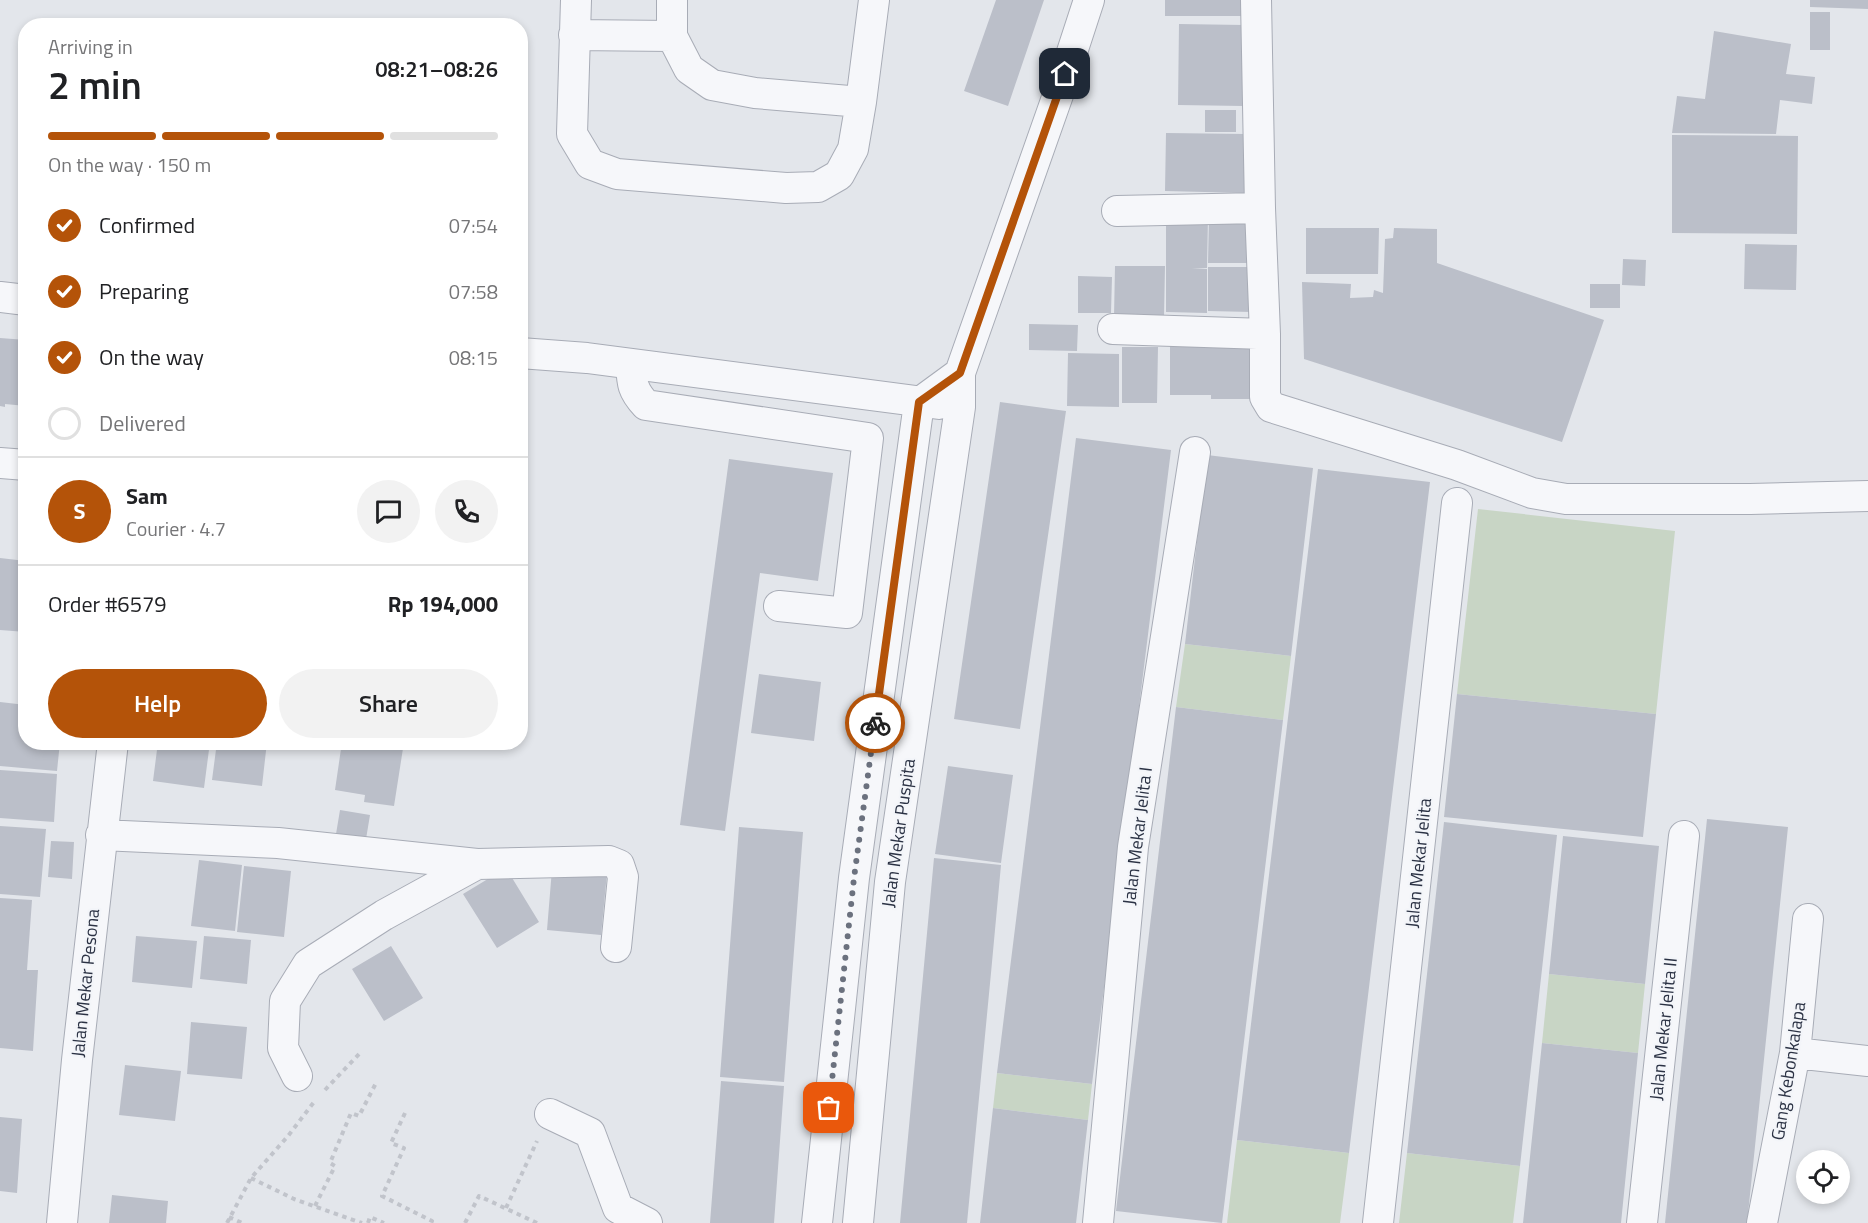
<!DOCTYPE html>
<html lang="en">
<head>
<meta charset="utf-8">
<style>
	body { margin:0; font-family:"Titillium Web",sans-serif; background:#f2f2f2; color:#202124; height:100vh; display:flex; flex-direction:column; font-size:22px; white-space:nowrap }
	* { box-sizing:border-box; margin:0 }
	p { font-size:20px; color:#757577 }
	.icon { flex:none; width:33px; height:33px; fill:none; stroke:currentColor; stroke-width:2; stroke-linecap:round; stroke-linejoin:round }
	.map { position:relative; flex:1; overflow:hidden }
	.side { position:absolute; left:18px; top:18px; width:510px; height:732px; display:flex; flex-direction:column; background:#fff; border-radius:24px; box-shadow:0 3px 9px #0003 }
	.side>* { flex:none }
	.tools { position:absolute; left:1796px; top:1150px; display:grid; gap:12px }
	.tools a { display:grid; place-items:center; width:54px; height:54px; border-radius:50%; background:#fff; box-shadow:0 3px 9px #0003; font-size:30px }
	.pin { position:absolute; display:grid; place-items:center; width:51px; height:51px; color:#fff; margin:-26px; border-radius:12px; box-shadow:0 3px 9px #0006 }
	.courier { position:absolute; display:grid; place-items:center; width:60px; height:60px; margin:-30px; border:4px solid #b45309; border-radius:50%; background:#fff; color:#222; box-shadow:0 2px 8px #0007 }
	.overview em { font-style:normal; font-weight:600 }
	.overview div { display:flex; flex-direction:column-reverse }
	.overview { display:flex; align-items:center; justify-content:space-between; height:102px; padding:0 30px }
	h1 { font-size:39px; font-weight:600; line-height:45px }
	.bar { display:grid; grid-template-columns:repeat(4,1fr); gap:9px 6px; align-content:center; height:72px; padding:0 30px }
	.bar i { height:8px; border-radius:4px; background:#e0e0e0 }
	.bar .on { background:#b45309 }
	.bar p { grid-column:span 4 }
	.line { display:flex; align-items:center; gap:15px; padding:0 30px; border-top:2px solid #e0e0e0 }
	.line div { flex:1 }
	.round { display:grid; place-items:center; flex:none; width:63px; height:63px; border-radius:32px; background:#f2f2f2 }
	ol { padding:0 30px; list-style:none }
	li { display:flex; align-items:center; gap:18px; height:66px }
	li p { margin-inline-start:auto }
	li .icon { padding:6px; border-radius:50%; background:#b45309; color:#fff; stroke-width:4 }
	li:last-child { color:#757577 }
	li i { width:33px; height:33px; border:3px solid #e0e0e0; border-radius:50% }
	.action { display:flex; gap:12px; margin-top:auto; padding:12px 30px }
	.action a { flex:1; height:69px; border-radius:36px; background:#b45309; color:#fff; font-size:24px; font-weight:600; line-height:69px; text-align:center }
	.action a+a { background:#f2f2f2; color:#202124 }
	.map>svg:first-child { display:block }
	.green { fill:#c8d5c5 }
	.building { fill:#bbbfc9 }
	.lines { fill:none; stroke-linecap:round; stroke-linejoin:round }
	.minor-casing { stroke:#a8acb6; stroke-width:32 }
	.path { stroke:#c1c4cb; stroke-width:4; stroke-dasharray:4.5 4.5; stroke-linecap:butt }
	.minor { stroke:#f6f7fa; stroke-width:30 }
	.done { stroke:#6b717e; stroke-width:6; stroke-dasharray:0 10.8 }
	.route { stroke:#b45309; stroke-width:8 }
	.labels { text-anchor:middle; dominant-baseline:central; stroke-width:4.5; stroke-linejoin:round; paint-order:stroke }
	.street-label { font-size:18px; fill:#2b3244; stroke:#f3f5f9 }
</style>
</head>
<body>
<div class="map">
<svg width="1868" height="1223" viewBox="0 0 1868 1223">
	<rect width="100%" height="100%" fill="#e3e6eb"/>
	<path class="green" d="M 1478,509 L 1675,531 L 1656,714 L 1457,694 Z
		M 1185,644 L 1291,656 L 1283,720 L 1176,707 Z
		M 1549,974 L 1645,984 L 1638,1053 L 1542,1043 Z
		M 997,1073 L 1092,1084 L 1088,1120 L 993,1108 Z
		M 1237,1140 L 1349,1153 L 1340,1223 L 1227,1223 Z
		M 1407,1153 L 1520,1166 L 1513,1223 L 1399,1223 Z"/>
	<path class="building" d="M 996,0 L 1044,0 L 1008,106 L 964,91 Z
		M 1165,0 L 1243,0 L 1243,16 L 1165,16 Z
		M 1810,0 L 1868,0 L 1868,9 L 1810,7 Z
		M 1810,12 L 1830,12 L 1830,50 L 1810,50 Z
		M 1179,24 L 1244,25 L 1243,106 L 1178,105 Z
		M 1714,31 L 1791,44 L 1786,74 L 1815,77 L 1812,104 L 1780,100 L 1776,134 L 1672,133 L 1677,96 L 1705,99 Z
		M 1205,110 L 1236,110 L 1236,132 L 1205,132 Z
		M 1166,133 L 1246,134 L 1245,193 L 1165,191 Z
		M 1672,135 L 1798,136 L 1797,234 L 1672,233 Z
		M 1166,216 L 1208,217 L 1207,268 L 1192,269 L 1207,269 L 1207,313 L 1166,312 Z
		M 1209,217 L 1249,217 L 1249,263 L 1208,263 Z
		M 1306,228 L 1379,228 L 1378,274 L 1306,274 Z
		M 1394,228 L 1437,229 L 1437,263 L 1604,320 L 1562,442 L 1304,359 L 1302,282 L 1351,284 L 1350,298 L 1373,297 L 1374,290 L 1383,293 L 1385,239 L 1393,238 Z
		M 1745,244 L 1797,245 L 1796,290 L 1744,289 Z
		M 1623,259 L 1646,260 L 1645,286 L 1622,285 Z
		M 1115,266 L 1165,266 L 1164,317 L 1114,317 Z
		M 1208,267 L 1252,267 L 1252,312 L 1208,311 Z
		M 1078,276 L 1112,277 L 1111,313 L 1078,313 Z
		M 1590,284 L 1620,284 L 1620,308 L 1590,308 Z
		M 1029,324 L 1078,325 L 1077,351 L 1029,350 Z
		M 0,338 L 26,340 L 26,406 L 5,404 L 5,407 L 0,406 Z
		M 1170,342 L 1251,343 L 1251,399 L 1211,399 L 1211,395 L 1170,395 Z
		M 1122,347 L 1158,347 L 1157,403 L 1122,403 Z
		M 1068,353 L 1119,354 L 1119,407 L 1067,406 Z
		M 1000,402 L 1066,411 L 1020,729 L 954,719 Z
		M 1076,438 L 1171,450 L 1092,1084 L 997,1073 Z
		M 1207,455 L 1313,468 L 1291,656 L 1185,644 Z
		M 729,459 L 833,473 L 818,581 L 760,573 L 725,831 L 680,825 Z
		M 1318,469 L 1430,482 L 1349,1153 L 1237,1140 Z
		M 0,558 L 26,561 L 26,632 L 0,630 Z
		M 759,674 L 821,682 L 814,741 L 751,733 Z
		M 1457,694 L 1656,714 L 1643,837 L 1444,817 Z
		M 0,702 L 26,705 L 26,742 L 60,742 L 57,771 L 0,766 Z
		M 1176,707 L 1283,720 L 1222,1223 L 1116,1211 Z
		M 158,742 L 210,742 L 204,788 L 153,781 Z
		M 217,742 L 267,742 L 262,786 L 212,780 Z
		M 342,742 L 404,742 L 394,806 L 364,802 L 365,795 L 335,790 Z
		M 948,766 L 1013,775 L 1001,863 L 935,854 Z
		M 0,770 L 57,774 L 54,822 L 0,818 Z
		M 340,810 L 370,815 L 366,839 L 336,834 Z
		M 1707,819 L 1788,827 L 1751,1185 L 1747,1223 L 1665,1223 Z
		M 1444,822 L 1557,835 L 1520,1166 L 1407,1153 Z
		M 0,826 L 46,829 L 40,897 L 0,894 Z
		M 739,827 L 803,832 L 784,1082 L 720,1077 Z
		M 1563,836 L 1659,846 L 1645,984 L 1549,974 Z
		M 51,841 L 74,842 L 72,879 L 48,877 Z
		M 934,858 L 1001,865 L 991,973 L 967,1223 L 900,1223 Z
		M 199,860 L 242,865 L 235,931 L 191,926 Z
		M 244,866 L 291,871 L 284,937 L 237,932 Z
		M 506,868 L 539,922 L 497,948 L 463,894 Z
		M 552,869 L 607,873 L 601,935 L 547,930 Z
		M 0,898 L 32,900 L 27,970 L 38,970 L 33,1051 L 0,1048 Z
		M 136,936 L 197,941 L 192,988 L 132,982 Z
		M 204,936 L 251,940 L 247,984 L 200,979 Z
		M 391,946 L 423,998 L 384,1021 L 352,969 Z
		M 191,1022 L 247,1027 L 242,1079 L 187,1074 Z
		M 1542,1043 L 1638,1053 L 1621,1223 L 1523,1223 Z
		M 125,1065 L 181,1071 L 175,1121 L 119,1115 Z
		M 721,1081 L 784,1086 L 774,1223 L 710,1223 Z
		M 993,1108 L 1088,1120 L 1076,1223 L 980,1223 Z
		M 0,1117 L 22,1119 L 17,1193 L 0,1191 Z
		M 112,1195 L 168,1201 L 166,1223 L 109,1223 Z"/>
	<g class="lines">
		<defs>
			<path id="minor" d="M 576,0 L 572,134 L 590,164 L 617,174 L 786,188 L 818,187 L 839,175 L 853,149 L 861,102 L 874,0
				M 672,0 L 672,36 L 689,69 L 712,85 L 755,93 L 861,102
				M 1256,0 L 1260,208 L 1265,334 L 1265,397 L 1271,407 L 1457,465 L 1532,493 L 1566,499 L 1750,499 L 1868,496
				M 574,35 L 672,36
				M 1117,211 L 1260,208
				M 0,297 L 26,300
				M 1113,329 L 1265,334
				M 520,353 L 587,358 L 939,404
				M 631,364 C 632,383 632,390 646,405 L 868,438 L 847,613 L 779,606
				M 0,463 L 26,465
				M 101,835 L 278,843 L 477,864 L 609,861 L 619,865 L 623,877 L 616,947
				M 1795,1053 L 1868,1061
				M 297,1076 L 283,1048 L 285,1001 L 308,964 L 384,915 L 477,864
				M 550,1114 L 590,1133 L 618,1208 L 647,1223
				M 62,1223 L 77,1060 L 113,742
				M 817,1223 L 854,878 L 919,403 L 960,373
				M 858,1223 L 890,882 L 960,407 L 960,373 L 1059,92 L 1089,0
				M 1098,1223 L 1133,847 L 1195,452
				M 1378,1223 L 1457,503
				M 1642,1223 L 1684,836
				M 1762,1223 L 1795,1053 L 1808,919"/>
		</defs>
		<use href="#minor" class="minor-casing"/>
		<path class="path" d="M 325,1090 L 359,1054
			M 405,1113 L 391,1143 L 404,1148 L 382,1196 L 432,1221 L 431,1223
			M 251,1178 L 294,1199 L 362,1223
			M 315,1206 L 335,1166 L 330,1163 L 351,1113 L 359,1116 L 376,1083
			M 506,1208 L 537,1141
			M 229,1217 L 242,1223
			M 227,1223 L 251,1178 L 288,1136 L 314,1102
			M 368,1223 L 370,1217 L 384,1223
			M 465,1223 L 479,1196 L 537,1223"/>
		<use href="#minor" class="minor"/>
	</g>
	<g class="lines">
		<path class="done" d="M 829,1108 L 854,878 L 875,723"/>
		<path class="route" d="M 875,723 L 919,402 L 960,373 L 1065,74"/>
	</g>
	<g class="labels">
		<g class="street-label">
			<text transform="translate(898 833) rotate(-82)">Jalan Mekar Puspita</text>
			<text transform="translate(1137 836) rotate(-83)">Jalan Mekar Jelita I</text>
			<text transform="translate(1418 863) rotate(-84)">Jalan Mekar Jelita</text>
			<text transform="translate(85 983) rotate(-84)">Jalan Mekar Pesona</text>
			<text transform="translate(1663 1029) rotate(-84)">Jalan Mekar Jelita II</text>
			<text transform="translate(1788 1071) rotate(-81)">Gang Kebonkalapa</text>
		</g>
	</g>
</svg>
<div class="tools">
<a><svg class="icon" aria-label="locate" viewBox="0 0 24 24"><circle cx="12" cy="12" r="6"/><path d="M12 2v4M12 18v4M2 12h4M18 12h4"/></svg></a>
</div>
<div class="pin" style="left:829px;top:1108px;background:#ea580c"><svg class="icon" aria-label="bag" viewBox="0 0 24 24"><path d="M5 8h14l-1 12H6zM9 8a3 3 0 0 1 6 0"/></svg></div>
<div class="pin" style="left:1065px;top:74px;background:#1f2937"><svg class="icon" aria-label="home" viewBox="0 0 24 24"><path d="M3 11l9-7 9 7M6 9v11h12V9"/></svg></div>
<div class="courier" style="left:875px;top:723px"><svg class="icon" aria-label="bike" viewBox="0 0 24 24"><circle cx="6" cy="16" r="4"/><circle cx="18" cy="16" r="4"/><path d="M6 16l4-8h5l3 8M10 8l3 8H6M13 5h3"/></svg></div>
<section class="side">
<div class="overview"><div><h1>2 min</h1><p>Arriving in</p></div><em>08:21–08:26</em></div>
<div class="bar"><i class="on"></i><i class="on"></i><i class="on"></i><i></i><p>On the way · 150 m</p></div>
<ol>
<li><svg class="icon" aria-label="check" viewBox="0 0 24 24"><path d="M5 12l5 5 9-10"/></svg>Confirmed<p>07:54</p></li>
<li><svg class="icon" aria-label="check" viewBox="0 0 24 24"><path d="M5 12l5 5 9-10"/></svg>Preparing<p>07:58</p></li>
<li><svg class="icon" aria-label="check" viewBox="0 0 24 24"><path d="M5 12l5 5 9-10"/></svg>On the way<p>08:15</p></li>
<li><i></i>Delivered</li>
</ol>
<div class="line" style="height:108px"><b class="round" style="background:#b45309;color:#fff">S</b><div><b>Sam</b><p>Courier · 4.7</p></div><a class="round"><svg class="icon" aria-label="chat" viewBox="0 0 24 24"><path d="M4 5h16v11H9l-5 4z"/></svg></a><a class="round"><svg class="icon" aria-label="phone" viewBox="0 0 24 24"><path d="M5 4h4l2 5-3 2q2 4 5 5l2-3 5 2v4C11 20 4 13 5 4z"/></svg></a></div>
<div class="line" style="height:78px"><div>Order #6579</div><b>Rp 194,000</b></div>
<div class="action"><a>Help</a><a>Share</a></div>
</section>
</div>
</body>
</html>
